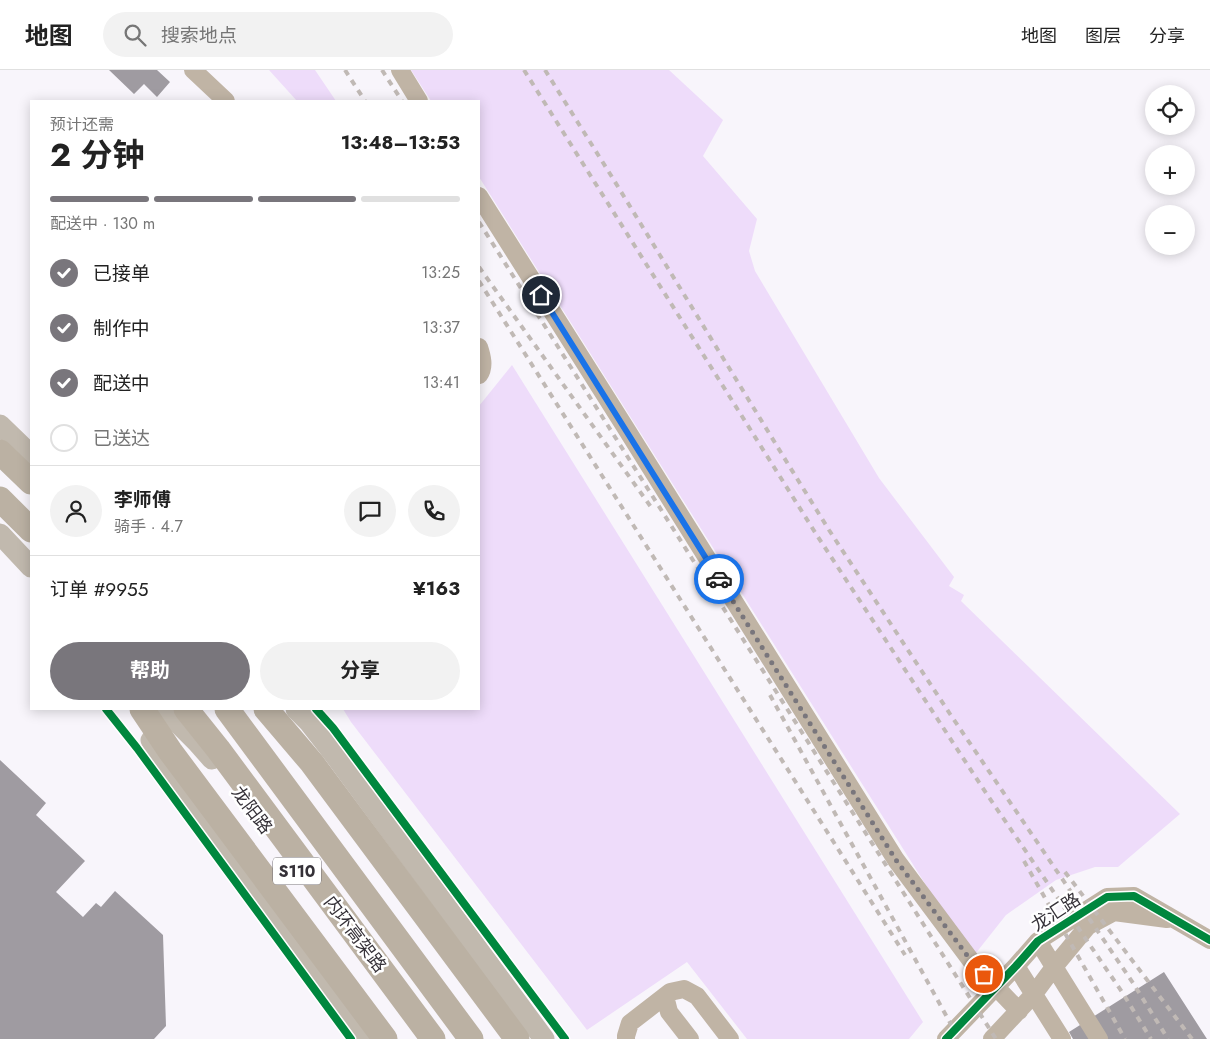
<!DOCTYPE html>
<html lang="zh">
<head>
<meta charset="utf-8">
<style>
	body { margin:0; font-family:Jost,"Noto Sans SC",sans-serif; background:#f2f2f2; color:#222; height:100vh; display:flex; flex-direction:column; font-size:19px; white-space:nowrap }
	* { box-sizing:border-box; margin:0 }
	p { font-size:16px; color:#767676 }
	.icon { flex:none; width:28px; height:28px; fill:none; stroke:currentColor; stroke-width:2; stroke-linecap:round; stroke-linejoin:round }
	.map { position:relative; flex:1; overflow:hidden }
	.panel { position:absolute; left:30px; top:30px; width:450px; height:610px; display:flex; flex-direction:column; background:#fff; border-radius:0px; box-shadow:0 2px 12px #0003 }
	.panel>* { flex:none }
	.controls { position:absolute; left:1145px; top:15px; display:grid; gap:10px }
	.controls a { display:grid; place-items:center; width:50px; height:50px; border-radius:50%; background:#fff; box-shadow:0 2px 12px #0003; font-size:25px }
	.pin { position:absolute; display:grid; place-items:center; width:42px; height:42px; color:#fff; margin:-21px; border:2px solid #fff; border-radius:50%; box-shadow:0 1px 5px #0007 }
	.courier { position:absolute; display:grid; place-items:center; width:50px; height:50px; margin:-25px; border:4px solid #1a73e8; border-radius:50%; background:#fff; color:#222; box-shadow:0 1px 6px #0007 }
	.overview em { font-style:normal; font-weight:700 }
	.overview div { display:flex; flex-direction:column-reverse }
	.overview { display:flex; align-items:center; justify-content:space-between; height:85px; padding:0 20px }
	h1 { font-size:32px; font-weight:700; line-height:38px }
	.bar { display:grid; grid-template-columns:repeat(4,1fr); gap:8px 5px; align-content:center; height:60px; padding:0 20px }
	.bar i { height:6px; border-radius:4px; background:#e0e0e0 }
	.bar .current { background:#79767c }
	.bar p { grid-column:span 4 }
	.line { display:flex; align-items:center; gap:12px; padding:0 20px; border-top:1px solid #e0e0e0 }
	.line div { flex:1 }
	.round { display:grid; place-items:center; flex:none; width:52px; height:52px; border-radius:26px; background:#f2f2f2 }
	ol { padding:0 20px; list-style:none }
	li { display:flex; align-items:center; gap:15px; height:55px }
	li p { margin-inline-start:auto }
	li .icon { padding:5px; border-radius:50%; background:#79767c; color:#fff; stroke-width:4 }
	li:last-child { color:#767676 }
	li i { width:28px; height:28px; border:2px solid #e0e0e0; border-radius:50% }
	.primary-button { display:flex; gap:10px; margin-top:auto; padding:10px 20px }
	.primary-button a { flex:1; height:58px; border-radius:30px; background:#79767c; color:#fff; font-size:20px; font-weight:700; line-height:58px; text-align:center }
	.primary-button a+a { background:#f2f2f2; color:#222 }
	header { display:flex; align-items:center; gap:30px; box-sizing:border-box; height:70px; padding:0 25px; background:#fff; border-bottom:1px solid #e0e0e0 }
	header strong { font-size:24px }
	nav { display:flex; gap:28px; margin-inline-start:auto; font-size:18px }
	.search { width:350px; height:45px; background:#f2f2f2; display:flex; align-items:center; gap:12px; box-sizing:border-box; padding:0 18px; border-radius:28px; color:#767676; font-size:19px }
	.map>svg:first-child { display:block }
	.green { fill:#eedcfa }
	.building { fill:#9f9ba1 }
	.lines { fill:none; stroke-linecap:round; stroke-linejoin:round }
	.minor { stroke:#c0b4a5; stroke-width:18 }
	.major { stroke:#c1b9ae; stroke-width:21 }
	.highway { stroke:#bbb1a3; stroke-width:25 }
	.rail { stroke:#c0b9b5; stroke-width:4; stroke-dasharray:6 6; stroke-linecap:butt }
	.cycleway-casing { stroke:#fff; stroke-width:11 }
	.cycleway { stroke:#00873e; stroke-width:8 }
	.done { stroke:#79767c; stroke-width:5; stroke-dasharray:0 9 }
	.route { stroke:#1a73e8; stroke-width:6 }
	.labels { text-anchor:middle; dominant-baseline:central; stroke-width:5; stroke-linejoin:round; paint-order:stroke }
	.shield { fill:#fff; stroke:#726f74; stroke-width:1 }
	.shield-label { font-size:16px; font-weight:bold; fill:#353138 }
	.street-label { font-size:18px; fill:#353138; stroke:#fff }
</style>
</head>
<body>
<header>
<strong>地图</strong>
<div class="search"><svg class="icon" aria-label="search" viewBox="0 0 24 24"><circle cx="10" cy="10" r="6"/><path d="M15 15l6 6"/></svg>搜索地点</div>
<nav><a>地图</a><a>图层</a><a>分享</a></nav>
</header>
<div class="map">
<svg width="1210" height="969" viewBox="0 0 1210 969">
	<rect width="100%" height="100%" fill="#f8f5fb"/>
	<path class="green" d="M 269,0 L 315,0 L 336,31 L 297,31 Z
		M 411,0 L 669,0 L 723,50 L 703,86 L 757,149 L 749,181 L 755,201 L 879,408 L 954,507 L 949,516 L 964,525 L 961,531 L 1180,744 L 1118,797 L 1095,797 L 1056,810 L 1006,845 L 972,888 L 479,107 L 479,31 L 431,31 Z
		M 512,295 L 923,952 L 909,969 L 747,969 L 687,892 L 587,960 L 351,652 L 343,639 L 479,639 L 479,336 Z"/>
	<path class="building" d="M 109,0 L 157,0 L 170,12 L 157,27 L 144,14 L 134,24 Z
		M 0,690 L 46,733 L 36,745 L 85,791 L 56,822 L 83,847 L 96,833 L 101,837 L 115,821 L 163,865 L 166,956 L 154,969 L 0,969 Z
		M 1164,902 L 1207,969 L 1073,969 L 1069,962 Z"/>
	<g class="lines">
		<path class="minor" d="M 193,0 L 226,31
			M 400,0 L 419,31
			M 479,126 L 625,357 L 896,790 L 972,892 L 1019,941
			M 479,277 C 482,286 485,297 479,305
			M 1038,871 L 1099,969
			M 1016,896 L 1062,969
			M 665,926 L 669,942 L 690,969
			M 626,969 L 626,966 L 630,953 L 670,922 L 684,919 L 697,926 L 730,969
			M 946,969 L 1016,896 L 1038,871 L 1107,827 L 1134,826 L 1210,870
			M 992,969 L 1034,924 L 1054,897 L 1088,856 L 1114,842 L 1167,849"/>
		<path class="major" d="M 0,355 L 31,385
			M 0,464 L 31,497
			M 164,639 L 197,672 L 212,689
			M 296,639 L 309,652 L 334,684 L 544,969
			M 151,670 L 161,689 L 201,751 L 363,969"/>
		<path class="highway" d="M 0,382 L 31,412
			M 0,429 L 31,460
			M 142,639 L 170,681 L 385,969
			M 186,639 L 218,679 L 433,969
			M 227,639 L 471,969
			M 266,639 L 312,693 L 517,969"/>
		<path class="rail" d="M 345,0 L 365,31
			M 382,0 L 402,31
			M 524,0 L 818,467 L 986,723 L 1122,922 L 1151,969
			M 545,0 L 612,107 L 788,394 L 829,460 L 950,644 L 1133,913 L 1168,969
			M 479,152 L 996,969
			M 479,197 L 651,437
			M 479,211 L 905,885
			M 770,625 L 959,969
			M 1024,791 L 1125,969
			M 1065,802 L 1192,969"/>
		<defs>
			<path id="cycleway" d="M 106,639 L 137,678 L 351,969
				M 316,639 L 333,658 L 565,969
				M 946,969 L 1016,896 L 1038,871 L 1107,827 L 1134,826 L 1210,870"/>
		</defs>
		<use href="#cycleway" class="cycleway-casing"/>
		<use href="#cycleway" class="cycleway"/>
	</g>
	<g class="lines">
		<path class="done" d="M 719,509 L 896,790 L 972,892 L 984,904"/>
		<path class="route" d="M 541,225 L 719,509"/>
	</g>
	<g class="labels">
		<rect class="shield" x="273" y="787.5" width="48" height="27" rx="4"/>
		<g class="shield-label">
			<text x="297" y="801">S110</text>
		</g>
		<g class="street-label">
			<text transform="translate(252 740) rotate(53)">龙阳路</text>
			<text transform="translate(1056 842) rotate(-33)">龙汇路</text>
			<text transform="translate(355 864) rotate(53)">内环高架路</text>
		</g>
	</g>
</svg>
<div class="controls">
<a><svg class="icon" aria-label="locate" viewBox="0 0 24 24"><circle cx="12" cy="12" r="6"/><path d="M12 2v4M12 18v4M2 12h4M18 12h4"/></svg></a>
<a>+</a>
<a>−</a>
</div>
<div class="pin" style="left:984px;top:904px;background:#ea580c"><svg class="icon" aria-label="bag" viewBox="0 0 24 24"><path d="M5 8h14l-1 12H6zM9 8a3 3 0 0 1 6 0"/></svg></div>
<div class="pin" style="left:541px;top:225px;background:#1f2937"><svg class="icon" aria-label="home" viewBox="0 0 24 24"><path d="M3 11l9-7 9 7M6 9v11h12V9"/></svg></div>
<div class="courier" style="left:719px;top:509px"><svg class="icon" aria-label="car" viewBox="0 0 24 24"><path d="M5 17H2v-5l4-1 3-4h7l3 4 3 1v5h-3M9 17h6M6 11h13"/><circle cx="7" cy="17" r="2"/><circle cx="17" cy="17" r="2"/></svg></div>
<section class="panel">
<div class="overview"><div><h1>2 分钟</h1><p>预计还需</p></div><em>13:48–13:53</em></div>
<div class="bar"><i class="current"></i><i class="current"></i><i class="current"></i><i></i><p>配送中 · 130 m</p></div>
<ol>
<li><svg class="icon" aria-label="check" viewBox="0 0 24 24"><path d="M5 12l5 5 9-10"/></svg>已接单<p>13:25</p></li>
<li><svg class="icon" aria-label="check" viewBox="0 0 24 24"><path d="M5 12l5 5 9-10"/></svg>制作中<p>13:37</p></li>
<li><svg class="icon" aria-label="check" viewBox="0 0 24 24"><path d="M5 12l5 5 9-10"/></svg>配送中<p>13:41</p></li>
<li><i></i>已送达</li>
</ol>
<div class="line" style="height:90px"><a class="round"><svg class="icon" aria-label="person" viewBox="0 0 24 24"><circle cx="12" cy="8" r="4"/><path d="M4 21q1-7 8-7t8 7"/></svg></a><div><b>李师傅</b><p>骑手 · 4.7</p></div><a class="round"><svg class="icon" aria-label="chat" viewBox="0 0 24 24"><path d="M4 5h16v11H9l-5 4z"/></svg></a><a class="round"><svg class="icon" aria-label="phone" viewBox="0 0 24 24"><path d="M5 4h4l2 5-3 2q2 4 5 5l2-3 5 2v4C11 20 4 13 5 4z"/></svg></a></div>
<div class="line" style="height:65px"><div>订单 #9955</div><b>¥163</b></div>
<div class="primary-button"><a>帮助</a><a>分享</a></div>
</section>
</div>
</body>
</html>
